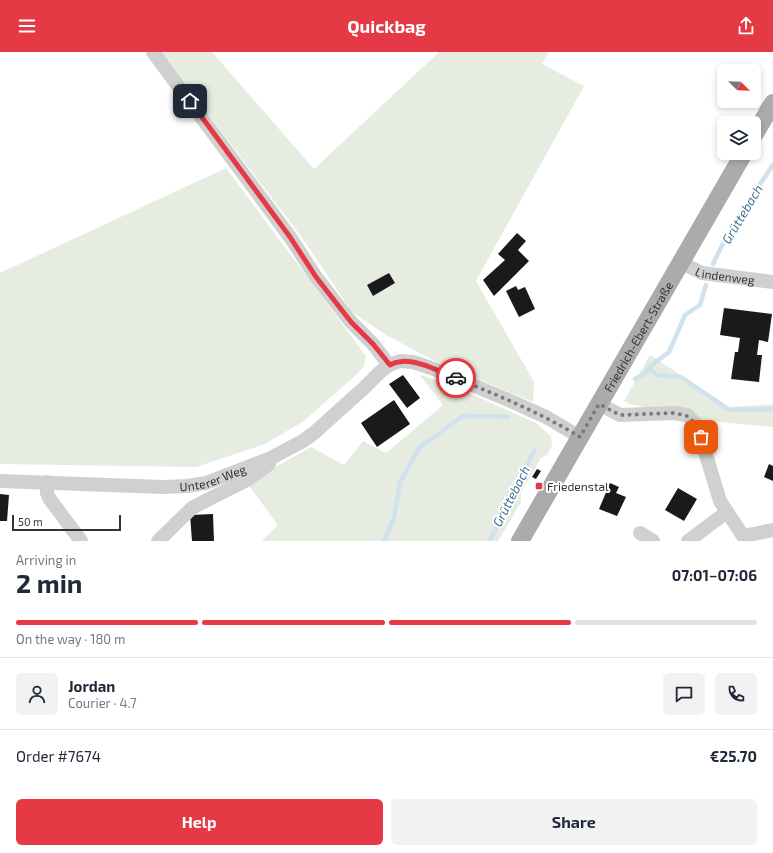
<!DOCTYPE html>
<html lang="en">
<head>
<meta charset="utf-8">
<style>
	body { margin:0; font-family:"Exo 2",sans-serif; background:#f2f2f3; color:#1f2937; height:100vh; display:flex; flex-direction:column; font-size:15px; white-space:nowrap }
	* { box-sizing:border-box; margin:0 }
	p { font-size:13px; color:#747a83 }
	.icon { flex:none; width:22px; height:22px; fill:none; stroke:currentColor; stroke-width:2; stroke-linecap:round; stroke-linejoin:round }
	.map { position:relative; height:489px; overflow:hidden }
	.side { display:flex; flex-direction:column; background:#fff; flex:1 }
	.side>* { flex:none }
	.needle { width:26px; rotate:113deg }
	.controls { position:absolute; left:717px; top:12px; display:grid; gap:8px }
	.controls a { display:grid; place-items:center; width:44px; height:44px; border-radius:6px; background:#fff; box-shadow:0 2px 6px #0003; font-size:20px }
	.scale { position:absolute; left:12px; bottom:10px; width:109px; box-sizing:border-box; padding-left:4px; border:2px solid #333; border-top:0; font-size:11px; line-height:14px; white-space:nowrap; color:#333; -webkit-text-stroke:3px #fff; paint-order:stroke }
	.pin { position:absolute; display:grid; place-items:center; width:34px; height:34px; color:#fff; margin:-17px; border-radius:8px; box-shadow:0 2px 6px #0006 }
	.courier { position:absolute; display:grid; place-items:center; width:40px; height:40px; margin:-20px; border:3px solid #e63946; border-radius:50%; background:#fff; color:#222; box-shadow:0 1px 5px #0007 }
	.head em { font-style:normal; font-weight:700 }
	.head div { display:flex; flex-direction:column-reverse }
	.head { display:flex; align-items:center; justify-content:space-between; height:68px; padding:0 16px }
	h1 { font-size:26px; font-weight:700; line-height:30px }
	.bar { display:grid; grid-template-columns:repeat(4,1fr); gap:6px 4px; align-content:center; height:48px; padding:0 16px }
	.bar i { height:5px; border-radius:3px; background:#e0e1e3 }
	.bar .active { background:#e63946 }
	.bar p { grid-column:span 4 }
	.line { display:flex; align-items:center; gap:10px; padding:0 16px; border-top:1px solid #e0e1e3 }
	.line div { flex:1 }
	.round { display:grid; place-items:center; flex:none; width:42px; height:42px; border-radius:6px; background:#f2f2f3 }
	.action { display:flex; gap:8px; margin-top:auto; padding:8px 16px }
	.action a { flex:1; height:46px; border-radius:6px; background:#e63946; color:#fff; font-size:16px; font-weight:700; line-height:46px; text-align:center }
	.action a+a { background:#f2f2f3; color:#1f2937 }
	header { display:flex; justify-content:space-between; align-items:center; height:52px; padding:0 16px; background:#e63946; color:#fff; font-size:18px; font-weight:700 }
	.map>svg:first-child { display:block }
	.green { fill:#e6ecdf }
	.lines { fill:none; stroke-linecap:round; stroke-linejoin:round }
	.stream { stroke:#cfe2ee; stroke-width:4.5 }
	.building { fill:#1a1a1a }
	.minor { stroke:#d0d0d0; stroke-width:14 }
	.major { stroke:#ababab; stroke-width:18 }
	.done { stroke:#7a7a7a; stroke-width:4; stroke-dasharray:0 7.2 }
	.route { stroke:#e63946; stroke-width:5 }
	.poi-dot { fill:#e63946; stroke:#fff; stroke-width:1.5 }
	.labels { text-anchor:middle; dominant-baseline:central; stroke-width:4; stroke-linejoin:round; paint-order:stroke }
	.street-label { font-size:12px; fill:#333; stroke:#fff }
	.poi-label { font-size:12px; fill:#333; stroke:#fff; text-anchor:start }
	.water-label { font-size:13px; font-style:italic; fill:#3f7597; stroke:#fff }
</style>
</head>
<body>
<header><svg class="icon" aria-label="menu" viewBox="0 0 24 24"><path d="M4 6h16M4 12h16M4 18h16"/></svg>Quickbag<svg class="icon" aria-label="share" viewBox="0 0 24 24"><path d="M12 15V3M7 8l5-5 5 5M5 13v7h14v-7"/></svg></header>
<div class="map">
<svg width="773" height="489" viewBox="0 0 773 489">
	<rect width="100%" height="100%" fill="#fff"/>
	<path class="green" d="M 161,0 L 212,0 L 314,117 L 439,0 L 549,0 L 542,12 L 584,34 L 476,229 L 534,330 L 533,350 L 433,308 L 386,283 L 352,260 L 303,187 Z
		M 226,116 L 366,304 L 364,314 L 357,322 L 304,369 L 265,392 L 196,415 L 0,412 L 0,221 Z
		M 650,303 L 730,355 L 773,352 L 773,375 L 709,369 L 630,352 L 624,349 Z
		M 419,322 L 469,341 L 536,371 L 551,384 L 552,394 L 547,403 L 541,406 L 521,441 L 521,450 L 498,489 L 262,489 L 278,473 L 247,431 L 311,395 L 344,413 L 363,389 L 386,401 L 443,353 Z"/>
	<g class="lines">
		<path class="stream" d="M 713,212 C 729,177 751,145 773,113
			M 648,316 L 658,323 L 681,325 L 729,358 L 773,357
			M 635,327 L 646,321 L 648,316 L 669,300 L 685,263 L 700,253 L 706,233
			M 384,489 L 394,466 L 400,430 L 420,395 L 463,364 L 508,365
			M 489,489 L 496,477 L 499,468 L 534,399"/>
	</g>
	<path class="building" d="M 517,181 L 526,189 L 518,198 L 529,209 L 494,244 L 483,228 L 505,208 L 498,202 Z
		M 389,221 L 395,231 L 373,244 L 367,233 Z
		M 516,234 L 518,238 L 525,235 L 535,257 L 519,265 L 506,239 Z
		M 724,256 L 772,262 L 768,290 L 759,288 L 757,303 L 762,303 L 759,330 L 731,327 L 735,300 L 738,300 L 740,286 L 720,283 Z
		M 403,323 L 420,346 L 407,356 L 389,332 Z
		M 394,348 L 410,372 L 377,395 L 361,371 Z
		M 769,412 L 773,414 L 773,429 L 764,425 Z
		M 537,417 L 541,419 L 536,427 L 532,425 Z
		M 610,431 L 619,435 L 616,441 L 626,445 L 617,464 L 599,457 Z
		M 678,436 L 697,447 L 684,469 L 665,458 Z
		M 0,442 L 9,443 L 7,469 L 0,469 Z
		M 213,462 L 214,489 L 192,489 L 190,463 Z"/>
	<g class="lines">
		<g class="minor">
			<path d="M 153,0 L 290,185 L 316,225 L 351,270 L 373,292 L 389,313"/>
			<path id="s1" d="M 680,210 L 702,221 L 773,230"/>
			<path d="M 599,352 L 620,363 L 674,361 L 687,363 L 697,373 L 720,449 L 743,484 L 747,489"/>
			<path id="s2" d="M 0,429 L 163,435 L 187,434 L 206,431 L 271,406 L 303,389 L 314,381 L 364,336 L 380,320 L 389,313 L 400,309 L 413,310 L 434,317 L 506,347 L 546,365 L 580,385"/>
			<path d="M 47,430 L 47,441 L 49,446 L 81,489"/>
			<path d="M 640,481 L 653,489"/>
			<path d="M 743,484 L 773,478"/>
			<path d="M 158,489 L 192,456 L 213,445 L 247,428 L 269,412"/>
			<path d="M 688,489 L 727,460"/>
		</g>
		<g class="major">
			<path d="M 754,83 L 773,51"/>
			<path id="s3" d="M 520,489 L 744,101"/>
		</g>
	</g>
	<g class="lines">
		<path class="done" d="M 456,326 C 499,344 541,361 580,385 L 599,352 L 620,363 L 674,361 L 687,364 L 697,373 L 701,385"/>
		<path class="route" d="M 190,49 L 290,185 L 316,225 L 351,270 L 373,292 L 390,313 C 392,312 396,310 399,310 C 414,306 441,320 456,326"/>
	</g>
	<rect class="poi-dot" x="535" y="430" width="8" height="8" rx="2"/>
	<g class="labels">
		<g class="street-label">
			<text stroke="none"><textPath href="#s1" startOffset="48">Lindenweg</textPath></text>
			<text stroke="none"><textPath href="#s3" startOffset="236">Friedrich-Ebert-Straße</textPath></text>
			<text stroke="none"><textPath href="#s2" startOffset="214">Unterer Weg</textPath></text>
		</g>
		<g class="poi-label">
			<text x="547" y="434">Friedenstal</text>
		</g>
		<g class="water-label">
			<text transform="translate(742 162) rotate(-59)">Grüttebach</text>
			<text transform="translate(511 444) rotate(-63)">Grüttebach</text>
		</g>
	</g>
</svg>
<div class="controls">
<a><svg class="needle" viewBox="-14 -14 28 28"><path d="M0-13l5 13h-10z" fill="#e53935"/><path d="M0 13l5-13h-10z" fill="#747a83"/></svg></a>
<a><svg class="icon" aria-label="layers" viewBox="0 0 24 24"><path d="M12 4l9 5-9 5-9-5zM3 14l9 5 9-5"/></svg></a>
</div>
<div class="scale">50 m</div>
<div class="pin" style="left:701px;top:385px;background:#ea580c"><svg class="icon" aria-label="bag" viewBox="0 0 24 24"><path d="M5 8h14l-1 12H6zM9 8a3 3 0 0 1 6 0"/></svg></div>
<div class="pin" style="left:190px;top:49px;background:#1f2937"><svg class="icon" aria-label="home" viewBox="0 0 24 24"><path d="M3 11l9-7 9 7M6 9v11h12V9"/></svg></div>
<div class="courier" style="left:456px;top:326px"><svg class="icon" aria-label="car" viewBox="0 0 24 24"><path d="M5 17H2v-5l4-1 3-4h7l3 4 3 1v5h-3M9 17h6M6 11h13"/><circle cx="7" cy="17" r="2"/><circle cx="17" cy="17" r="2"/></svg></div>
</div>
<section class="side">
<div class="head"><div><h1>2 min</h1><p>Arriving in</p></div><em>07:01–07:06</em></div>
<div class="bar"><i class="active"></i><i class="active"></i><i class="active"></i><i></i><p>On the way · 180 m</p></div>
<div class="line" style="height:72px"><a class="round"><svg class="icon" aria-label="person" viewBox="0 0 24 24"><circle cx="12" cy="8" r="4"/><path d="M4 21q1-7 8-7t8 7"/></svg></a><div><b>Jordan</b><p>Courier · 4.7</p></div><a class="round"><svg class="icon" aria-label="chat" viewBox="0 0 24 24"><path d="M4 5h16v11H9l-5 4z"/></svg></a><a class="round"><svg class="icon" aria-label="phone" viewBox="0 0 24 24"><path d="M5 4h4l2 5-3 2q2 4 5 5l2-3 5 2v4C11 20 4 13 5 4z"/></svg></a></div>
<div class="line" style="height:52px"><div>Order #7674</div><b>€25.70</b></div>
<div class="action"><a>Help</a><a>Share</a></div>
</section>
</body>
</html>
